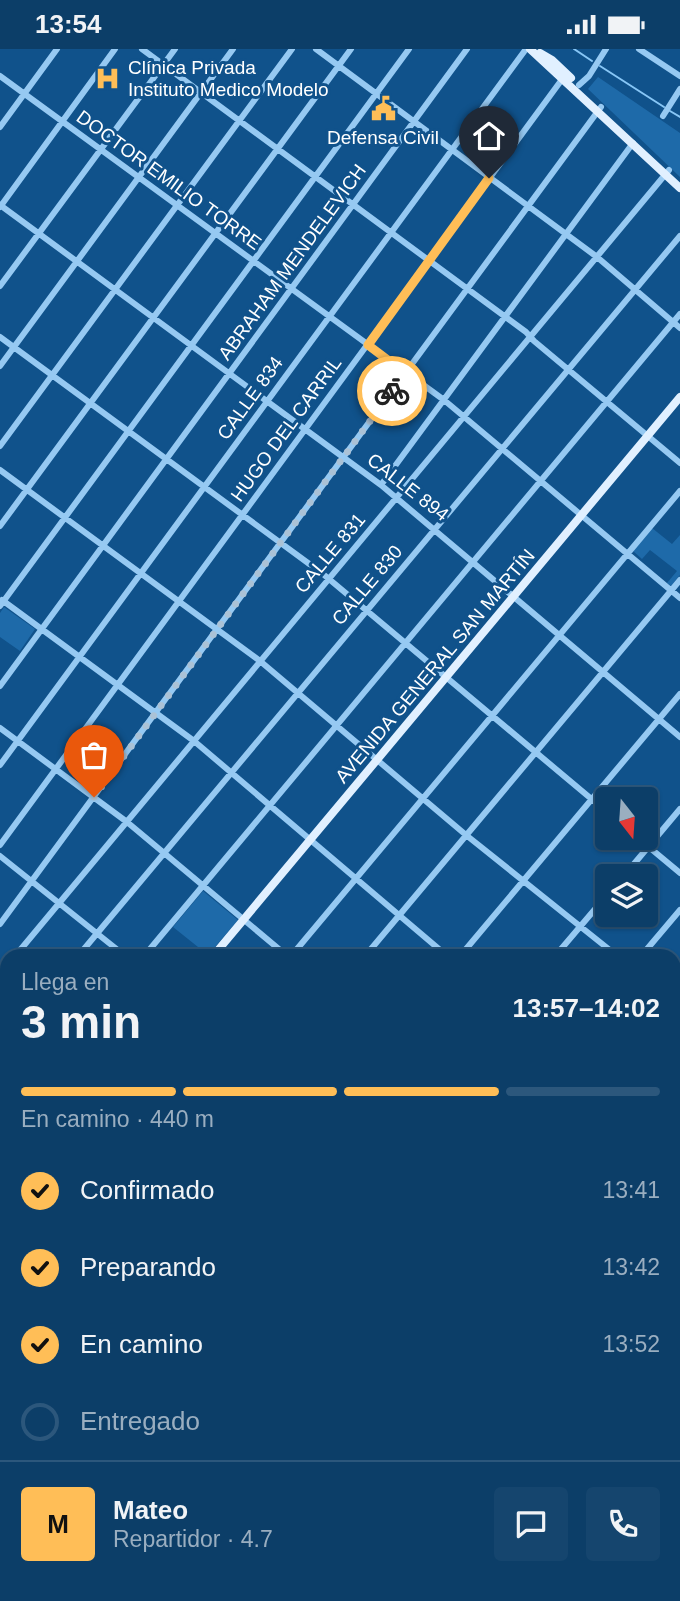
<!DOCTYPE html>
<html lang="es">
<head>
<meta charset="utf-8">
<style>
	body { margin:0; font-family:Arial,sans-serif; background:#15456e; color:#f1f3f6; height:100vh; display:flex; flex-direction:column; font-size:26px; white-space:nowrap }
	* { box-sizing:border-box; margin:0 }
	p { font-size:23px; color:#9aaec0 }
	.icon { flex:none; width:38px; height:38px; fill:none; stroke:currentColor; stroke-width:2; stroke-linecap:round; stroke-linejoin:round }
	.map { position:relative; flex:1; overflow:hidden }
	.panel { position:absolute; left:0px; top:900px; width:681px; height:653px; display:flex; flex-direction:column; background:#0c3e68; border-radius:21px 21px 0 0; box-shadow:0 2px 5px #0004,0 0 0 2px #2c577c }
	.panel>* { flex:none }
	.needle { width:46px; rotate:163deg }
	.tools { position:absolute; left:595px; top:738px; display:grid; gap:14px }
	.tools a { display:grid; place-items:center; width:63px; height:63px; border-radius:7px; background:#0c3e68; box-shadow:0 2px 5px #0004,0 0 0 2px #2c577c; font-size:35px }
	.pin { position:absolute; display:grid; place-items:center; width:60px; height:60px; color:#fff; margin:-72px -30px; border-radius:50% 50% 50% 0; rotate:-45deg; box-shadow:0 0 7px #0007 }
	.pin .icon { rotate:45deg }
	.courier { position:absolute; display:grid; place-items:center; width:70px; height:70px; margin:-35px; border:5px solid #ffbe57; border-radius:50%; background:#fff; color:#222; box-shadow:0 2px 9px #0007 }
	.summary em { font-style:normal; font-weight:600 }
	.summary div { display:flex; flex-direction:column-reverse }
	.summary { display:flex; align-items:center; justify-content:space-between; height:119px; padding:0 21px }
	h1 { font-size:46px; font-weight:600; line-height:52px }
	.bar { display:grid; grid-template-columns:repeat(4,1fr); gap:10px 7px; align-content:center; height:84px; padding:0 21px }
	.bar i { height:9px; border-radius:5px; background:#2c577c }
	.bar .active { background:#ffbe57 }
	.bar p { grid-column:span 4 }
	.line { display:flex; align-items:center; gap:18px; padding:0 21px; border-top:2px solid #2c577c }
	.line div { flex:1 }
	.round { display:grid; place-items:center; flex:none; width:74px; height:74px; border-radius:7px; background:#15456e }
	ol { padding:0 21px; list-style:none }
	li { display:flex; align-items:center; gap:21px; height:77px }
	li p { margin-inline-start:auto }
	li .icon { padding:7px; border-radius:50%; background:#ffbe57; color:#111; stroke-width:4 }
	li:last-child { color:#9aaec0 }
	li i { width:38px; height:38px; border:4px solid #2c577c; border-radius:50% }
	.status { display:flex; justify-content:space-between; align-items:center; height:49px; padding:0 35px; background:#0c3e68; direction:ltr }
	.status svg { height:19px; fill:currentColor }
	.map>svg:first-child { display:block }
	.green { fill:#1e6aa9 }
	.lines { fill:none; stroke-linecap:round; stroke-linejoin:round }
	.stream { stroke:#87c6f6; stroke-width:2 }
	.canal { stroke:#3a6b96; stroke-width:4.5 }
	.minor { stroke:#96c9f2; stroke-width:6 }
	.major { stroke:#e1f0ff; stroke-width:8 }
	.done { stroke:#abc2d6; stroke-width:7; stroke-dasharray:0 12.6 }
	.route { stroke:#ffbe57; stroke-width:9 }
	.labels { text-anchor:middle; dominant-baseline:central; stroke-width:6; stroke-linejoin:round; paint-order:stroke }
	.poi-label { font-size:19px; fill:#fff; stroke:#10528b; text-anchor:start }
	.street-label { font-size:19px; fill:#fff; stroke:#10528b }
</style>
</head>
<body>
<div class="status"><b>13:54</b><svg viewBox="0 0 49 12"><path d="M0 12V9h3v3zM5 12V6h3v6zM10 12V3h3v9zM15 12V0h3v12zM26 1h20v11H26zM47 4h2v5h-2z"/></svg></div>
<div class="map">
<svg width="680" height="1552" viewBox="0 0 680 1552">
	<rect width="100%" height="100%" fill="#10528b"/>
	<path class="green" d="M 598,28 L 680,84 L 680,128 L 588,40 Z
		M 652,479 L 672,495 L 680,486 L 680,526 L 671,537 L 667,534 L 677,522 L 650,501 L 642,510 L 633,502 Z
		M 4,558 L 35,580 L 20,602 L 0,588 L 0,564 Z
		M 203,842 L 238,871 L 208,906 L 173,878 Z
		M 680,1486 L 680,1552 L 606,1552 L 610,1545 L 674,1545 L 674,1493 Z"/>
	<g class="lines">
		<path class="stream" d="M 574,0 L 592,12
			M 600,17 L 664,58
			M 670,62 L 680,68
			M 0,1284 L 7,1284
			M 539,1545 L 550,1552"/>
		<path class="canal" d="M 674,970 L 680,963
			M 674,989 L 680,994"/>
		<path class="minor" d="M 142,0 L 526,283 L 534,292 L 680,414
			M 316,0 L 597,208 L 680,279
			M 639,0 L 680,27
			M 0,27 L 444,351 L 680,549
			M 579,36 L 589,27 L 606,0
			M 663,67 L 680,40
			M 0,78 L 57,0
			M 0,156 L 381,436 L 680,688
			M 0,158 L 115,0
			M 0,237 L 175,0
			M 0,288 L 323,525 L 607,763
			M 0,317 L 233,0
			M 0,397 L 292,0
			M 0,421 L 260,612 L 466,786 L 616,906
			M 381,436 L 633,94
			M 0,477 L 351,0
			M 2,551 L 194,692 L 446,906
			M 0,557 L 409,0
			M 0,637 L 467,0
			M 0,679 L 127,773 L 286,906
			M 0,716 L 526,0
			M 638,789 L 680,824
			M 0,796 L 563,29
			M 0,807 L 124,906
			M 623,828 L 680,760
			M 0,875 L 601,58
			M 16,906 L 669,121
			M 79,906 L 680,187
			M 145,906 L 680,265
			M 292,906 L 680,442
			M 366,906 L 680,531
			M 461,906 L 680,645
			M 556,906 L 607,846
			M 642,906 L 680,861
			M 0,926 L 7,917
			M 0,939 L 7,945
			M 674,952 L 680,944
			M 680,974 L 675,980 L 680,986
			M 674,997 L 680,1001
			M 0,1002 L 7,993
			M 674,1033 L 680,1038
			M 674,1064 L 680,1056
			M 0,1080 L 7,1071
			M 674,1127 L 680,1119
			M 674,1190 L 680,1182
			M 674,1224 L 680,1229
			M 674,1253 L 680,1246
			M 3,1257 L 7,1248
			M 674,1274 L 680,1279
			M 674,1316 L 680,1309
			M 674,1381 L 680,1373
			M 0,1390 L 7,1396 L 0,1402
			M 674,1447 L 680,1440
			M 674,1460 L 680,1465
			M 291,1545 L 304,1552
			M 450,1545 L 461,1552
			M 510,1545 L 524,1552
			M 577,1545 L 581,1552
			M 203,1552 L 209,1545
			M 487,1552 L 492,1545
			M 598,1552 L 603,1545"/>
		<path class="major" d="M 530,0 L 680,139
			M 540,4 L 552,11 L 571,29
			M 214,906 L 680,348
			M 0,1164 L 7,1155"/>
	</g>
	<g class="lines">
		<path class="done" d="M 94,748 L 392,342"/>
		<path class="route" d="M 392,342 L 405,324 L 368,296 L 489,129"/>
	</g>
	<defs>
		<symbol id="hospital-bare" viewBox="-9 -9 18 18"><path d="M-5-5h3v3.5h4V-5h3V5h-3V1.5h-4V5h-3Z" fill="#ffbe57" stroke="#10528b" stroke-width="2.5" paint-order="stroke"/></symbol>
		<symbol id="civic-bare" viewBox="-9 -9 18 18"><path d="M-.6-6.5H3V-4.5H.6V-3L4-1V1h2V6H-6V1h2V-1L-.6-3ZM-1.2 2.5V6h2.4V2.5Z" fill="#ffbe57" stroke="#10528b" stroke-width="2.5" paint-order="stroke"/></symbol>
	</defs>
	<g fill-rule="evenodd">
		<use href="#hospital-bare" x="90" y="12" width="35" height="35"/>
		<use href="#civic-bare" x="366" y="42" width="35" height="35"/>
	</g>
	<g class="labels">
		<g class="poi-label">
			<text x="128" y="18">Clínica Privada<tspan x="128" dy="22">Instituto Medico Modelo</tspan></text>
			<text x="383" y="88" text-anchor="middle">Defensa Civil</text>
		</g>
		<g class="street-label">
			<text transform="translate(169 131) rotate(36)">DOCTOR EMILIO TORRE</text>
			<text transform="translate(292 213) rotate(-54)">ABRAHAM MENDELEVICH</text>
			<text transform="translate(250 349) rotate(-54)">CALLE 834</text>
			<text transform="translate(286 380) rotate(-54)">HUGO DEL CARRIL</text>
			<text transform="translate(408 438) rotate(38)">CALLE 894</text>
			<text transform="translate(330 504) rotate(-50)">CALLE 831</text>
			<text transform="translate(367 536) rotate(-50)">CALLE 830</text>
			<text transform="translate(435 617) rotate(-50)">AVENIDA GENERAL SAN MARTÍN</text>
		</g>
	</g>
</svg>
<div class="tools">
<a><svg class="needle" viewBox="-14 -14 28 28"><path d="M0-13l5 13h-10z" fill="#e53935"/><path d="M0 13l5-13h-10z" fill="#9aaec0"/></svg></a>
<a><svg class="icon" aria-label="layers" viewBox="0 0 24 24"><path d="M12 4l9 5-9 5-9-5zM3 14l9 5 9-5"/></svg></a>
</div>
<div class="pin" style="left:94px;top:748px;background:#ea580c"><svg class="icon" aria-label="bag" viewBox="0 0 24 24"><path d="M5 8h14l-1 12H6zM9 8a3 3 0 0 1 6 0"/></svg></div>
<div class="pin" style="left:489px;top:129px;background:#1f2937"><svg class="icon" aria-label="home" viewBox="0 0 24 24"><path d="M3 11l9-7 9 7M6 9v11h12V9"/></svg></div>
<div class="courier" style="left:392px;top:342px"><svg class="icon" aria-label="bike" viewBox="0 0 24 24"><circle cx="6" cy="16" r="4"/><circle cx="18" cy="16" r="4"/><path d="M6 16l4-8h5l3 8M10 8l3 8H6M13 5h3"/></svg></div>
<section class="panel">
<div class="summary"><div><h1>3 min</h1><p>Llega en</p></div><em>13:57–14:02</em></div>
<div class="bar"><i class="active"></i><i class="active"></i><i class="active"></i><i></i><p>En camino · 440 m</p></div>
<ol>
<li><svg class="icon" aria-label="check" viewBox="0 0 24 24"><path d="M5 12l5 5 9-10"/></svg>Confirmado<p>13:41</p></li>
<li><svg class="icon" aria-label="check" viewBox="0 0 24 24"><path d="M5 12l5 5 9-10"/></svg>Preparando<p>13:42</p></li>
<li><svg class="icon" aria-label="check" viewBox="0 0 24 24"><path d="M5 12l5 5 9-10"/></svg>En camino<p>13:52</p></li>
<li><i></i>Entregado</li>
</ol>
<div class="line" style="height:126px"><b class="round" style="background:#ffbe57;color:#111">M</b><div><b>Mateo</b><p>Repartidor · 4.7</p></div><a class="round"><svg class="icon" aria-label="chat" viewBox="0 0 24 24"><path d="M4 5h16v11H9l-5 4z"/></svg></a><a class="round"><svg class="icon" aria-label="phone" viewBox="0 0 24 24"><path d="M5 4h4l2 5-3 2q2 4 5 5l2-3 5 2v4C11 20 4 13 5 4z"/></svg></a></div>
</section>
</div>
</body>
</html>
